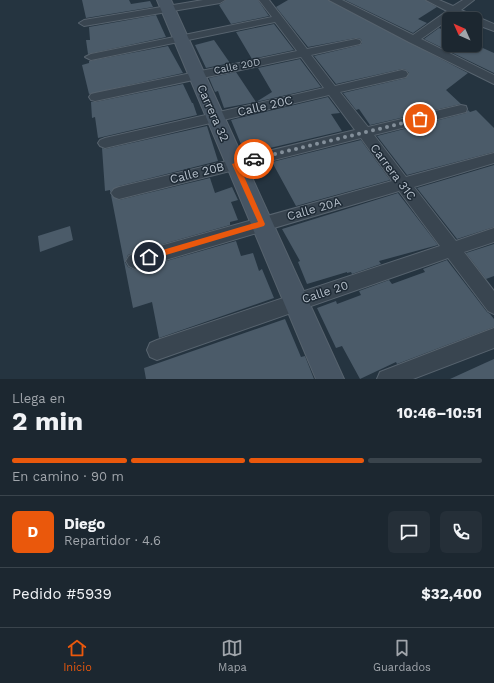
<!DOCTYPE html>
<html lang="es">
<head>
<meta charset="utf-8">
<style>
	body { margin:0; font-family:"Work Sans",sans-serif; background:#252f38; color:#f1f3f6; height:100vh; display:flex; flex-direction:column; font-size:15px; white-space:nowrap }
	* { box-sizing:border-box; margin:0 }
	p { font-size:13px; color:#a0a5ab }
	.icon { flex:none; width:22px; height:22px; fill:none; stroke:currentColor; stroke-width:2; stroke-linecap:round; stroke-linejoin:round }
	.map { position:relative; height:379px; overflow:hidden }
	.sheet { display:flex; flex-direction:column; background:#1c2730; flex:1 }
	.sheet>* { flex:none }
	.needle { width:26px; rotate:315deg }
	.fabs { position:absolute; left:442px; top:12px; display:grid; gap:8px }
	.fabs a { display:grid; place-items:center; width:40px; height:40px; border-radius:6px; background:#1c2730; box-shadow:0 1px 3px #0004,0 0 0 1px #3a444c; font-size:20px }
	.pin { position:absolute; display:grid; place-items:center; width:34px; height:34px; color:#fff; margin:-17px; border:2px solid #fff; border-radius:50%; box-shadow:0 1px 4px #0007 }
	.courier { position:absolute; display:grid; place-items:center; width:40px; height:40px; margin:-20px; border:3px solid #ea580c; border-radius:50%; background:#fff; color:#222; box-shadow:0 1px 5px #0007 }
	.overview em { font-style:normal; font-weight:700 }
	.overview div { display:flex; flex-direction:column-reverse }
	.overview { display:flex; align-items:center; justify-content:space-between; height:68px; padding:0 12px }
	h1 { font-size:26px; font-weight:700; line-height:30px }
	.bar { display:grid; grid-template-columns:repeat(4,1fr); gap:6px 4px; align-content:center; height:48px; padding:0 12px }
	.bar i { height:5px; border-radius:3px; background:#3a444c }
	.bar .active { background:#ea580c }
	.bar p { grid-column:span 4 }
	.line { display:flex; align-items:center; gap:10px; padding:0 12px; border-top:1px solid #3a444c }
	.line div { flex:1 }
	.round { display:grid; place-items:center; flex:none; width:42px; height:42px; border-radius:6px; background:#252f38 }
	.tabs { display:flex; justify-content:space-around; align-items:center; height:56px; border-top:1px solid #3a444c; background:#1c2730; font-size:11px; color:#a0a5ab }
	.tabs a { display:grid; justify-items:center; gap:2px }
	.tabs .active { color:#ea580c }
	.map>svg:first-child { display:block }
	.building { fill:#4b5b69 }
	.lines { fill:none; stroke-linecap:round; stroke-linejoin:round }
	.street-casing { stroke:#57636e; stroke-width:2 }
	.secondary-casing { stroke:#57636e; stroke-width:2 }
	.street { fill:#394550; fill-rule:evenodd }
	.secondary { fill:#475563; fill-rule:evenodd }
	.route { fill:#ea580c }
	.done { stroke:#838f9a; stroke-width:4; stroke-dasharray:0 7.2 }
	.labels { text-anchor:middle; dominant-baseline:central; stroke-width:3; stroke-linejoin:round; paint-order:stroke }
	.far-street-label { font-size:10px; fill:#b6c0cb; stroke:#1e2a35 }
	.street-label { font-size:12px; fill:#b6c0cb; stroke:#1e2a35 }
</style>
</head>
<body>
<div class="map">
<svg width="494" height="379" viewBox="0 0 494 379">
	<rect width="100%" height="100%" fill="#253440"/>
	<path class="building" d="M 82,0 L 129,0 L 131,4 L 150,1 L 153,7 L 86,18 Z
		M 226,0 L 258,0 L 269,16 L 231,24 L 219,5 Z
		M 288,0 L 328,0 L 468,73 L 446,90 L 461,104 L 370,125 L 359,109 L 356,110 L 343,93 L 406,78 L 409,73 L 406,70 L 402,69 L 336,84 L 314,56 L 360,45 L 362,43 L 361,39 L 356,38 L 308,47 L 276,7 Z
		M 345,0 L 425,0 L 437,7 L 418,19 L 427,23 L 413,33 Z
		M 156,15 L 166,37 L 88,54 L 86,40 L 90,40 L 89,27 Z
		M 274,24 L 294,50 L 252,59 L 236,32 Z
		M 439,28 L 449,32 L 449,45 L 476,45 L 494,53 L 494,73 L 424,39 Z
		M 214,40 L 230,63 L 206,68 L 195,45 Z
		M 168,46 L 183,73 L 89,94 L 82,65 L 89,63 L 89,61 Z
		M 300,59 L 321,87 L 256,102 L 272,92 L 258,68 Z
		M 236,72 L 256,102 L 224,108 L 218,91 L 215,92 L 209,78 Z
		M 183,84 L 192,103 L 193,103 L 197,115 L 98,138 L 95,117 L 92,118 L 91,102 L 95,102 Z
		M 328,97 L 340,113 L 331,114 L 342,131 L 245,154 L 231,120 Z
		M 468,110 L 470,112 L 476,110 L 494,128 L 494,152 L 407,175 L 377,136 L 466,113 Z
		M 207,126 L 218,161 L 119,186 L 110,192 L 110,190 L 105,191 L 102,148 L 105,149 Z
		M 361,140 L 390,180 L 296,206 L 272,162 Z
		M 494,165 L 494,227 L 457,239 L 417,188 Z
		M 210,178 L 215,193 L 232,187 L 238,200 L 231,202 L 238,220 L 230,222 L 230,225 L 135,252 L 128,255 L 125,262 L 128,267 L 135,270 L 236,241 L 241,256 L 253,253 L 259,271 L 262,269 L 274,298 L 159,338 L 152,302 L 133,308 L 111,195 L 119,200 Z
		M 398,193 L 438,245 L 379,261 L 381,264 L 352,274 L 351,272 L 347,273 L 347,272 L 307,284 L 298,262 L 300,261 L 282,229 Z
		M 70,226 L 73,240 L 40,252 L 38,236 Z
		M 494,244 L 494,276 L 486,279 L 466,253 Z
		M 447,260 L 487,312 L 490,314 L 494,319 L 494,327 L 397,364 L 396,362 L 360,379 L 342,346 L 336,348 L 317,308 L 336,301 L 337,304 L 361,295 L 359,291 L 389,280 L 392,284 L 425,272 L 423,269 Z
		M 285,319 L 301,357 L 305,356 L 314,379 L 146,379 L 144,368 Z
		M 494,359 L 494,379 L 450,379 L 485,363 Z"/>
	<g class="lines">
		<defs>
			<path id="street" d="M 203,0 L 225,0 L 220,3 L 84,26 L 79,23 L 84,20 Z
				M 259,0 L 269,0 L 307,49 L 356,39 L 360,40 L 361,42 L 360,44 L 311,55 L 335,86 L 402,70 L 406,71 L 408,74 L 406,77 L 340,92 L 368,127 L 461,105 L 466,106 L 467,109 L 466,112 L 374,135 L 406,177 L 494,153 L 494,163 L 414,187 L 456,241 L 494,228 L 494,242 L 464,252 L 494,291 L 494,314 L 488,311 L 448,258 L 157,360 L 150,357 L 147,350 L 150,343 L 157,340 L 440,246 L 399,191 L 135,269 L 129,266 L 126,261 L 129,256 L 135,253 L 392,181 L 361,138 L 119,199 L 114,197 L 111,193 L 114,189 L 119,187 L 355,130 L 329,95 L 105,148 L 100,146 L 98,143 L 100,140 L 105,138 L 324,88 L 301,57 L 95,101 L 91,100 L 89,97 L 91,94 L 95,93 L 297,51 L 275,22 L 91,60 L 85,57 L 91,54 L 272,17 Z
				M 329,0 L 342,0 L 413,35 L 447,11 L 426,0 L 439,0 L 453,6 L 463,0 L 474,0 L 461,10 L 494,24 L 494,31 L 475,24 L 475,19 L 465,19 L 455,15 L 421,39 L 494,75 L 494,84 L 409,42 Z
				M 494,328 L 494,348 L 413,379 L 377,379 L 380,372 Z"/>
			<path id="secondary" d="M 157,0 L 171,0 L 344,379 L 316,379 Z"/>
		</defs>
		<use href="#street" class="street-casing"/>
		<use href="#secondary" class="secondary-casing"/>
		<use href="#street" class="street"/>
		<use href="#secondary" class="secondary"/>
	</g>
	<path class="route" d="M 254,157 L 256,158 L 256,161 L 239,165 L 265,224 L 264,226 L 149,260 L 147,259 L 147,255 L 149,254 L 258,222 L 232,164 Z"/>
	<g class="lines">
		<path class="done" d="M 254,159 L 420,119"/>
	</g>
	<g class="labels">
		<g class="far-street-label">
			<text transform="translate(237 66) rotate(-11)">Calle 20D</text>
		</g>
		<g class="street-label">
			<text transform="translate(265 106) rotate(-13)">Calle 20C</text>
			<text transform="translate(213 113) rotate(66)">Carrera 32</text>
			<text transform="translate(393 172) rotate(53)">Carrera 31C</text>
			<text transform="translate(197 173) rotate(-14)">Calle 20B</text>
			<text transform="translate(314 209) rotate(-16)">Calle 20A</text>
			<text transform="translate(325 292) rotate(-18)">Calle 20</text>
		</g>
	</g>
</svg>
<div class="fabs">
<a><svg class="needle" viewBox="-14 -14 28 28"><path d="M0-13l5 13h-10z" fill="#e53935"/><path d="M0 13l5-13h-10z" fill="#a0a5ab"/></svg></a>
</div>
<div class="pin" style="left:420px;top:119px;background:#ea580c"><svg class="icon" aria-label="bag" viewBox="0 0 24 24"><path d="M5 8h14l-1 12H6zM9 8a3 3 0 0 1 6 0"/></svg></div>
<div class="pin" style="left:149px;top:257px;background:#1f2937"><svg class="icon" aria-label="home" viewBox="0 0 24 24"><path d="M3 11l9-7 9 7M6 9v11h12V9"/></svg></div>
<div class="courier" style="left:254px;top:159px"><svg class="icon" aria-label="car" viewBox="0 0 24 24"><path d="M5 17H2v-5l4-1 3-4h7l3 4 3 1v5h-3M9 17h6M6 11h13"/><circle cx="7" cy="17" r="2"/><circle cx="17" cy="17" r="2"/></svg></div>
</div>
<section class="sheet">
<div class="overview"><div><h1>2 min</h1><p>Llega en</p></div><em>10:46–10:51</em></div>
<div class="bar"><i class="active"></i><i class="active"></i><i class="active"></i><i></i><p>En camino · 90 m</p></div>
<div class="line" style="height:72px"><b class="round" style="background:#ea580c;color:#fff">D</b><div><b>Diego</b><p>Repartidor · 4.6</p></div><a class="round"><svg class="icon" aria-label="chat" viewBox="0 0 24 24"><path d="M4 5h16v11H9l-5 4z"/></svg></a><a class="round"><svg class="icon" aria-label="phone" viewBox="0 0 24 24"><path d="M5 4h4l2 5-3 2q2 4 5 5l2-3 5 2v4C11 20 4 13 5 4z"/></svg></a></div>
<div class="line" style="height:52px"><div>Pedido #5939</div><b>$32,400</b></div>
</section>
<nav class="tabs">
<a class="active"><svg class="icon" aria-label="home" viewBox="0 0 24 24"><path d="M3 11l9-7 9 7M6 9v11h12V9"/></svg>Inicio</a>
<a><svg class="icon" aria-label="map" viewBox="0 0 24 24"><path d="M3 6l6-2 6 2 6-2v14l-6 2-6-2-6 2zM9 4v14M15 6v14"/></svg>Mapa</a>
<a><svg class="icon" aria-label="saved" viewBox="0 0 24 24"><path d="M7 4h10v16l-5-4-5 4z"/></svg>Guardados</a>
</nav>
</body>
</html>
